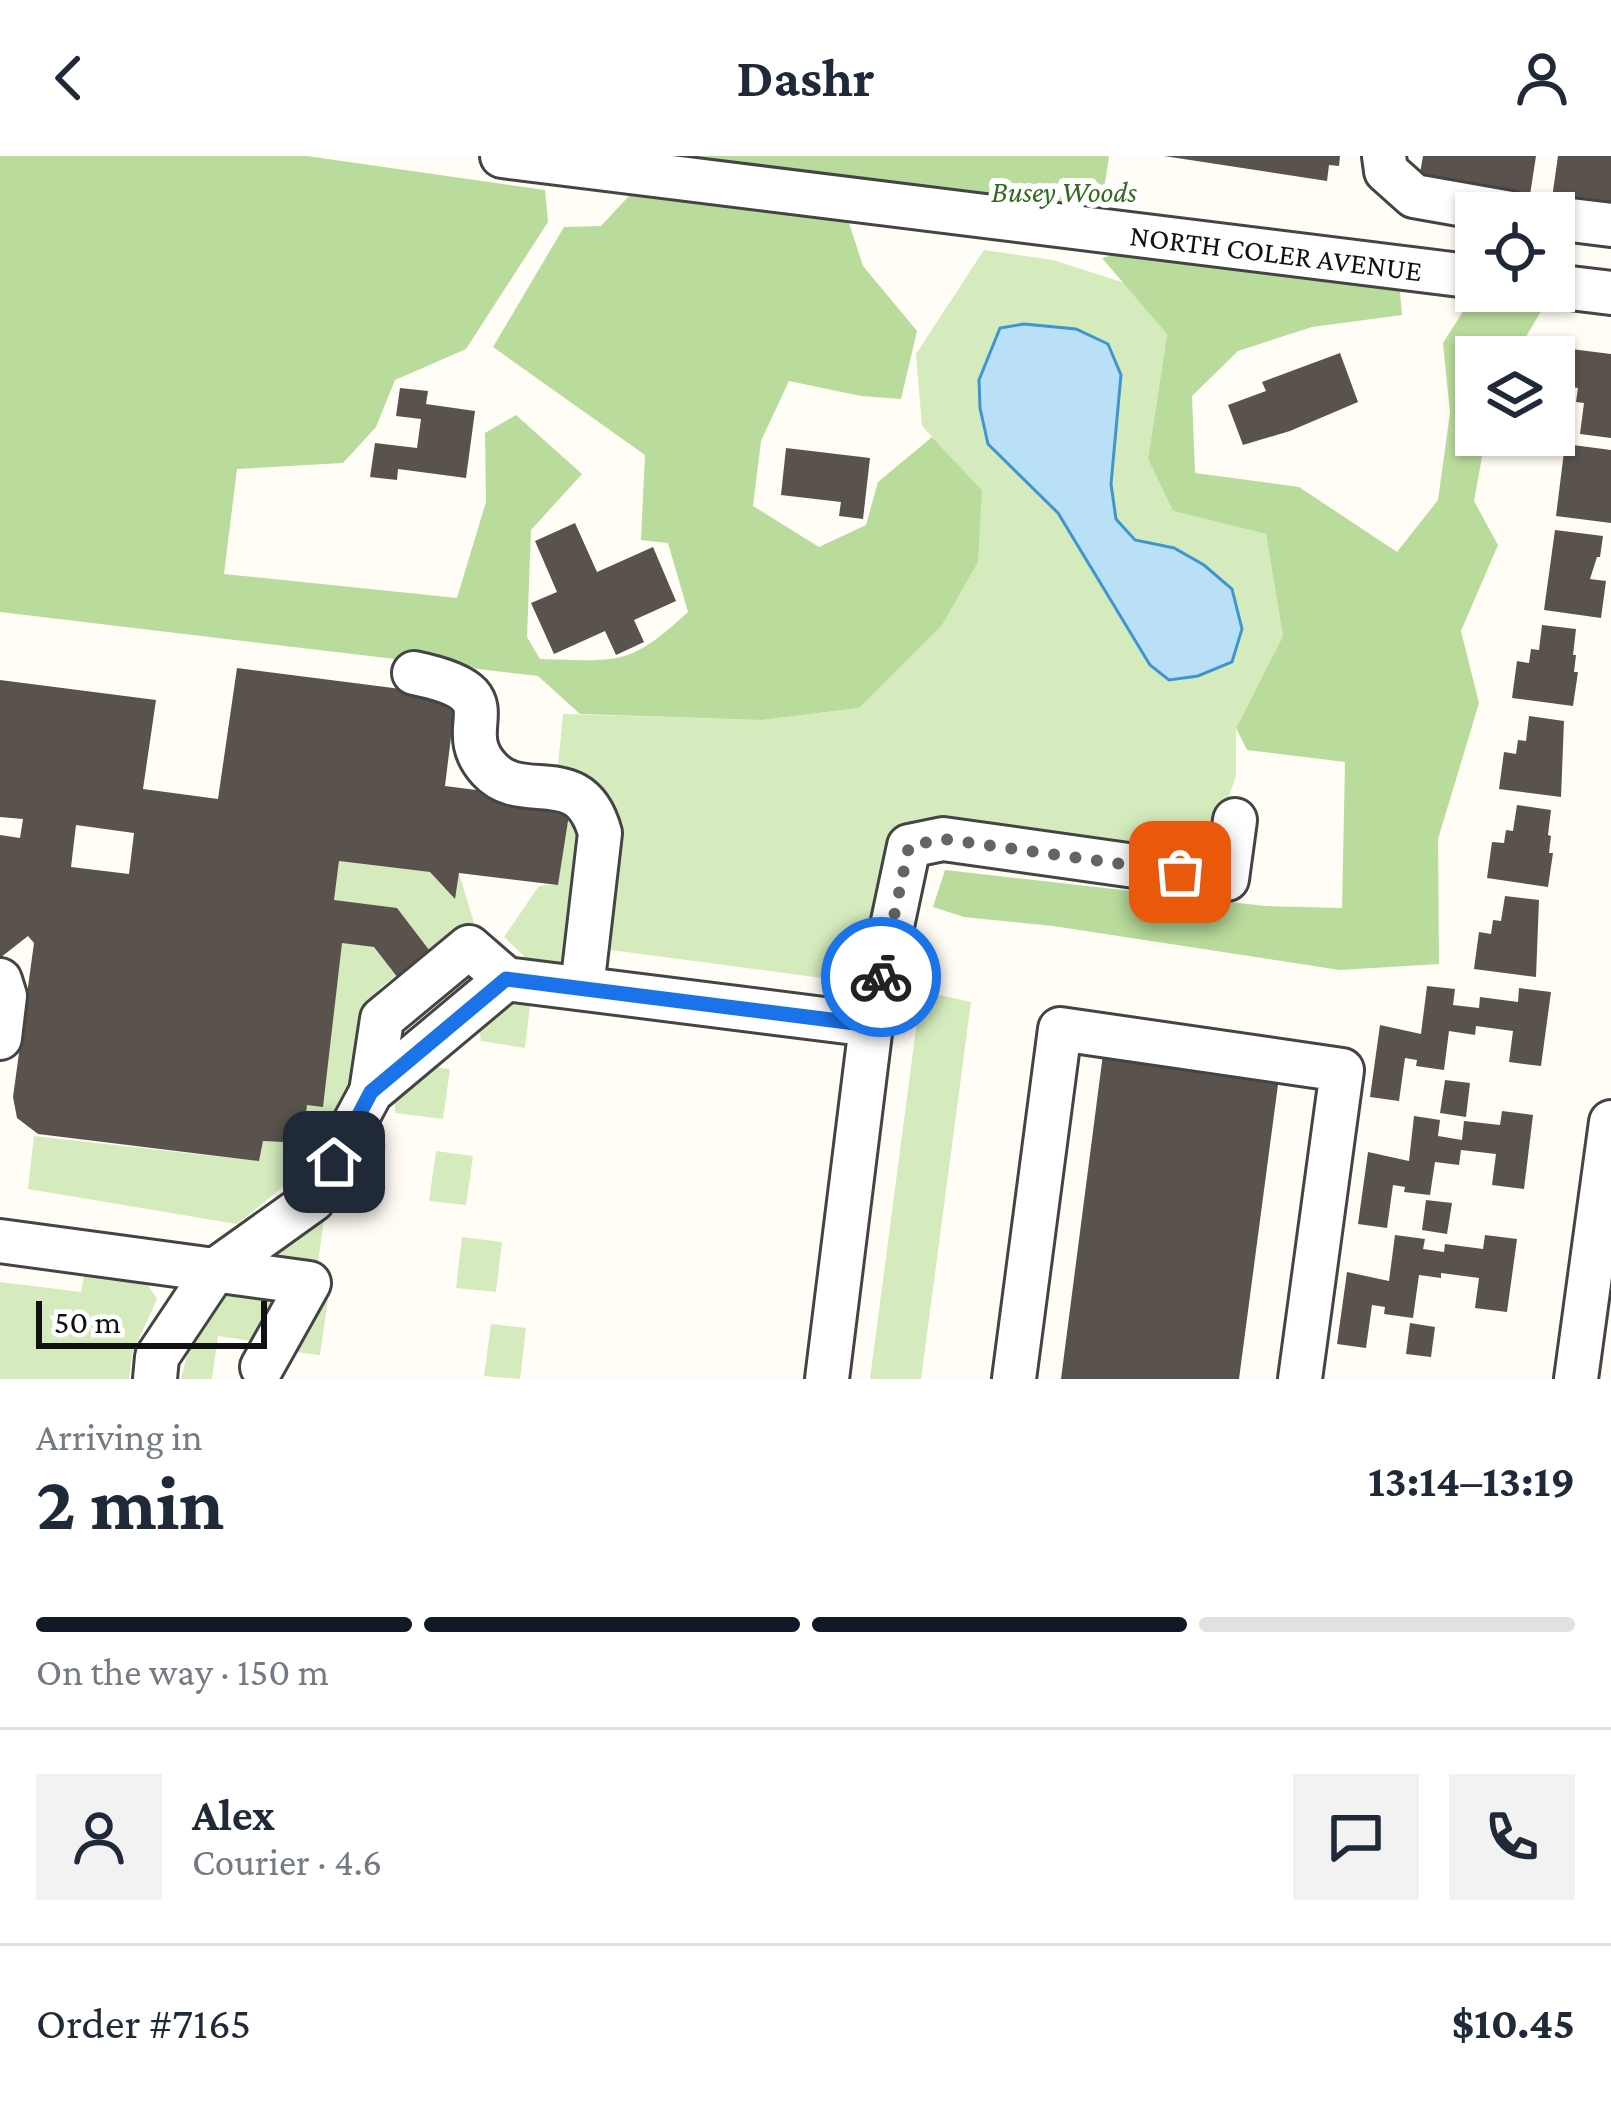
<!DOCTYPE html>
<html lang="en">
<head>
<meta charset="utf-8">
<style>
	body { margin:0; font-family:"Crimson Pro",serif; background:#f2f2f3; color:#1f2937; height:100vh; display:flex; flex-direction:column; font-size:45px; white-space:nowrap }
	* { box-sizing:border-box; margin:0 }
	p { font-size:39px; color:#747a83 }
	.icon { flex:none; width:66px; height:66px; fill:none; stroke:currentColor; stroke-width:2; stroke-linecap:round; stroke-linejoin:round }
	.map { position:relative; height:1223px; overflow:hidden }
	.drawer { display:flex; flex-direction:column; background:#fff; flex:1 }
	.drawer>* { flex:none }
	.fabs { position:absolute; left:1455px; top:36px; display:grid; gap:24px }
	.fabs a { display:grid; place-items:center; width:120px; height:120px; border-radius:0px; background:#fff; box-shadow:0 3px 9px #0004; font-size:60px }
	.scale { position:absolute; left:36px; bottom:30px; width:231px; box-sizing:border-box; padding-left:12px; border:6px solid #111; border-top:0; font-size:33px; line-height:42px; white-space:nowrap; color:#111; -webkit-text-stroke:9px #fff; paint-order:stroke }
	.pin { position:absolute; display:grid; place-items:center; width:102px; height:102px; color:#fff; margin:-51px; border-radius:24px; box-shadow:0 6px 18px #0006 }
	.courier { position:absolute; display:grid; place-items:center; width:120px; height:120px; margin:-60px; border:9px solid #1a73e8; border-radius:50%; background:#fff; color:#222; box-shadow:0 3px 15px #0007 }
	.headline em { font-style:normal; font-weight:700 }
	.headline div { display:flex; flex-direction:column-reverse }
	.headline { display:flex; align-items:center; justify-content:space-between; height:204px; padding:0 36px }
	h1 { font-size:78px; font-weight:700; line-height:90px }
	.bar { display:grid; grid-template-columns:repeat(4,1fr); gap:18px 12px; align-content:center; height:144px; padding:0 36px }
	.bar i { height:15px; border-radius:9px; background:#e0e1e3 }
	.bar .selected { background:#111827 }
	.bar p { grid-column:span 4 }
	.line { display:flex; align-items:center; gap:30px; padding:0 36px; border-top:3px solid #e0e1e3 }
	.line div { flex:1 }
	.round { display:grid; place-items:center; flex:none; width:126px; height:126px; border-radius:0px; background:#f2f2f3 }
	header { display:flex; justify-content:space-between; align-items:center; height:156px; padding:0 36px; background:#fff; font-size:54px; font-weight:700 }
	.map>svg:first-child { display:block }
	.green { fill:#d5ebbd }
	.forest { fill:#b9dc9c }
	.water { fill:#b9e0f7; stroke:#3f96cf; stroke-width:3 }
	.building { fill:#5a524d; fill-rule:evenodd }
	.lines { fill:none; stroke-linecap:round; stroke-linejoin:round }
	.minor-casing { stroke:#444; stroke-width:48 }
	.minor { stroke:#fff; stroke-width:42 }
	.done { stroke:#646461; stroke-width:12; stroke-dasharray:0 21.6 }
	.route { stroke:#1a73e8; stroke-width:15 }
	.labels { text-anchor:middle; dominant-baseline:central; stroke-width:12; stroke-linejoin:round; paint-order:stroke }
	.park-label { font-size:30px; font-style:italic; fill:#2f6b1f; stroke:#fff }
	.street-label { font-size:30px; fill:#111; stroke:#fff }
</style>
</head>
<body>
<header><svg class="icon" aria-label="back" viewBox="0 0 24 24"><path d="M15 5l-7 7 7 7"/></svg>Dashr<svg class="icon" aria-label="person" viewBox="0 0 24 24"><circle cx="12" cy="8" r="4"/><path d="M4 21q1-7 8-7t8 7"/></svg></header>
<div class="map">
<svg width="1611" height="1223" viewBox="0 0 1611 1223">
	<rect width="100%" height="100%" fill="#fffdf5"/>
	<path class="green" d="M 984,94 L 1053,104 L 1128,128 L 1167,177 L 1148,303 L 1173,355 L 1266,378 L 1283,480 L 1236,572 L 1236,620 L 1206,705 L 939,678 L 867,828 L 573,789 L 570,814 L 531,807 L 504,781 L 539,730 L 558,728 L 571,647 L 557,620 L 563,558 L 761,564 L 859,552 L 982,334 L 922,270 L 916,198 Z
		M 339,705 L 430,716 L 454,742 L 459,717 L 477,777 L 438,789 L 381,831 L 363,853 L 351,940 L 315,1005 L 237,1068 L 28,1033 L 34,980 L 258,1005 L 263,985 L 301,987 Z
		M 921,835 L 971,846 L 921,1223 L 870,1223 Z
		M 522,841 L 531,842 L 525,892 L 481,885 L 479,872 Z
		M 430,911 L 450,913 L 443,963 L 395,957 L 395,944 Z
		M 381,986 L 386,989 L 378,1037 L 351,1033 C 348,1018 366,991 381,986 Z
		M 436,995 L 473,1000 L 466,1049 L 429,1045 Z
		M 313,1062 L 324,1063 L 317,1113 L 269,1101 L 270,1095 Z
		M 462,1081 L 502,1086 L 496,1136 L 456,1132 Z
		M 85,1114 L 143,1122 L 157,1143 L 132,1198 L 129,1223 L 0,1223 L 0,1126 L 81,1136 Z
		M 224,1132 L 275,1138 L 280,1145 L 260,1186 L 218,1180 L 212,1223 L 181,1223 L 189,1191 Z
		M 328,1143 L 320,1199 L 296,1196 L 293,1188 L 318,1145 Z
		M 491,1168 L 526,1172 L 520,1223 L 484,1220 Z"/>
	<path class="forest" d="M 0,0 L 307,0 L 545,34 L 548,66 L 466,193 L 395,224 L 376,271 L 343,307 L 237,313 L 224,418 L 457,442 L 486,346 L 485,277 L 516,259 L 582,318 L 531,374 L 527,481 L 540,503 C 618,505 629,511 688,456 L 668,387 L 641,384 L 645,299 L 493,191 L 564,71 L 601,70 L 641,27 L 846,58 L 863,110 L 917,175 L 901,243 L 861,240 L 789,225 L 761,285 L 753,350 L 819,391 L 866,369 L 878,326 L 932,281 L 982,334 L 978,406 L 942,469 L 859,552 L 761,564 L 580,558 L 538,520 L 0,456 Z
		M 502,0 L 1109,0 L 1098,74 Z
		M 1136,93 L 1399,126 L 1402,159 L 1312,171 L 1238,195 L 1192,240 L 1195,317 L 1299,331 L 1397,396 L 1438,344 L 1450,257 L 1443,187 L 1471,143 L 1543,152 L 1514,201 L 1476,201 L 1476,279 L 1486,279 L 1474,345 L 1498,389 L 1461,475 L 1479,547 L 1438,683 L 1439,808 L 1340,814 L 1053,770 L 964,761 L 933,751 L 945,714 L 1265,750 L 1342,752 L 1345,606 L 1247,594 L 1236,572 L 1283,480 L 1266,378 L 1173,355 L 1148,303 L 1167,178 L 1102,102 Z"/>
	<path class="water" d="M 1024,168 L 1076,173 L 1108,188 L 1121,219 L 1111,328 L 1116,363 L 1135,384 L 1174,392 L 1204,409 L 1232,433 L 1242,473 L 1232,506 L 1198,520 L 1169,524 L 1150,509 L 1058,357 L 988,288 L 980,252 L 979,224 L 1000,172 Z"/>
	<path class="building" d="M 1164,0 L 1340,0 L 1339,10 L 1329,9 L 1327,25 Z
		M 1423,0 L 1536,0 L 1530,39 L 1419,23 Z
		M 1558,0 L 1611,0 L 1611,50 L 1552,42 Z
		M 1571,193 L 1611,198 L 1611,282 L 1580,278 L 1584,247 L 1576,246 L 1578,232 L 1567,230 Z
		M 1340,197 L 1358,246 L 1290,275 L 1243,289 L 1228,249 L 1266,235 L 1262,226 Z
		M 400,232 L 428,235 L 426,248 L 475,255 L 466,322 L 398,313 L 397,324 L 370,321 L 375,287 L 417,292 L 421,263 L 396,260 Z
		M 1565,288 L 1611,294 L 1611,367 L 1556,360 Z
		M 786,292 L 870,302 L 863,363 L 839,360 L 841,346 L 781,339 Z
		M 575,367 L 597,416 L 653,391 L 676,445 L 634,464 L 644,486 L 616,499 L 605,475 L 554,498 L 531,447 L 557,436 L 535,385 Z
		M 1555,374 L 1603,380 L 1600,401 L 1597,401 L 1590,423 L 1606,425 L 1601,462 L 1544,454 Z
		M 1542,469 L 1576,473 L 1573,499 L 1576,499 L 1574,516 L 1578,516 L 1573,550 L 1512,542 L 1517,505 L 1529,507 L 1531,493 L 1539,494 Z
		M 237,512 L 456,540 L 445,630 L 571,646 L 558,729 L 459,717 L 455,743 L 430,716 L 339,705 L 334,744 L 397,752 L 452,824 L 419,849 L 374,791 L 342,787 L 323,951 L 307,949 L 302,987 L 263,985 L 259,1005 L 38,978 L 17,962 L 13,941 L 34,787 L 28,780 L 0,802 L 0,679 L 20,682 L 23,663 L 0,661 L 0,524 L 156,544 L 143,633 L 218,643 ZM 76,669 L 134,677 L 129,718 L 71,711 Z
		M 1529,560 L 1564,565 L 1561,641 L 1499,633 L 1504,596 L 1516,598 L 1518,584 L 1526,585 Z
		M 1517,649 L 1551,654 L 1548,679 L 1551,680 L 1549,697 L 1553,697 L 1548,731 L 1487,722 L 1492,686 L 1504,687 L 1506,674 L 1513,675 Z
		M 1505,740 L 1539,744 L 1536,821 L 1474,813 L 1479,776 L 1491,778 L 1493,764 L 1501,765 Z
		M 1427,830 L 1455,833 L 1453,849 L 1479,852 L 1480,841 L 1518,846 L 1519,832 L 1551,836 L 1541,910 L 1509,906 L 1513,875 L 1476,870 L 1475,879 L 1449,875 L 1444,914 L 1416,910 L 1417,904 L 1405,902 L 1399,945 L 1370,941 L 1380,869 L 1421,878 Z
		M 1103,898 L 1279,921 L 1239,1223 L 1061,1223 Z
		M 1445,924 L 1470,927 L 1466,961 L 1440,957 Z
		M 1502,955 L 1533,959 L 1524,1033 L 1492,1029 L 1496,998 L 1461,994 L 1459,1009 L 1435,1006 L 1430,1039 L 1404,1036 L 1405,1031 L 1393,1029 L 1387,1072 L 1358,1068 L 1368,996 L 1409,1005 L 1414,960 L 1440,964 L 1438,980 L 1462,984 L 1464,965 L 1500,969 Z
		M 1426,1044 L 1452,1047 L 1447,1078 L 1422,1074 Z
		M 1395,1079 L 1425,1083 L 1423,1093 L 1444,1096 L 1445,1088 L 1483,1093 L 1485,1079 L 1517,1083 L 1507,1156 L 1475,1152 L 1479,1122 L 1441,1117 L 1441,1122 L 1419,1119 L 1413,1162 L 1384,1158 L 1385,1151 L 1372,1149 L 1366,1192 L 1337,1188 L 1347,1116 L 1389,1125 Z
		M 1410,1167 L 1435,1171 L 1431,1201 L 1406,1198 Z"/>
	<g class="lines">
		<defs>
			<g id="minor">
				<path id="s1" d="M 502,0 L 1476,121"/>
				<path d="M 1384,0 L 1386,15 L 1414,40 L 1510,57"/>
				<path d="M 1554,62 L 1611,69"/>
				<path d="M 1554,130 L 1611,137"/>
				<path d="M 414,517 C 520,539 448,568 489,613 C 523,651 580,604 600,677 L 582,832"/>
				<path d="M 0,824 L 5,840 L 0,882"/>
				<path d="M 871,869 L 909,690 L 943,683 L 1227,723 L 1235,664"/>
				<path d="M 371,936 L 382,863 L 469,791 L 506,823 L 871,869 L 827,1223"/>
				<path d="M 0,1085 L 309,1127 L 262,1211"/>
				<path d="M 155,1223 L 157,1201 L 215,1114 L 313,1044 L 371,936 L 506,823"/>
				<path d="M 1014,1223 L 1060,873 L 1342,914 L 1300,1223"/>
				<path d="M 1576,1223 L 1611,966"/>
			</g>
		</defs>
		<use href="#minor" class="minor-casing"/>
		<use href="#minor" class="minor"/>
	</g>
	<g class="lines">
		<path class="done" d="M 881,821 L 909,690 L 943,683 L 1180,716"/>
		<path class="route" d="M 334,1006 L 371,936 L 506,823 L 871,869 L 881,821"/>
	</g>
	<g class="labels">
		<g class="park-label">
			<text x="1064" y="35">Busey Woods</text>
		</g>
		<g class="street-label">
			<text stroke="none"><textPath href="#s1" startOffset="780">NORTH COLER AVENUE</textPath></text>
		</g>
	</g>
</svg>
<div class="fabs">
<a><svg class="icon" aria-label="locate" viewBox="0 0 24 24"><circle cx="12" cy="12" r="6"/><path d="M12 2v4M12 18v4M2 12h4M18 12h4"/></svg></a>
<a><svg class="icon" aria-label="layers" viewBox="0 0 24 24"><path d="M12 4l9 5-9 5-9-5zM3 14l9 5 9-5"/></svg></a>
</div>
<div class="scale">50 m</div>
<div class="pin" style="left:1180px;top:716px;background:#ea580c"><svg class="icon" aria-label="bag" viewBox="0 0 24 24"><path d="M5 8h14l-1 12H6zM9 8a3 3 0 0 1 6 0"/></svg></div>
<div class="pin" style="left:334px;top:1006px;background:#1f2937"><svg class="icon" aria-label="home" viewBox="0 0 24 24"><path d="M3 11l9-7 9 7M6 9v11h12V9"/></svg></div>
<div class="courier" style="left:881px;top:821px"><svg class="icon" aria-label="bike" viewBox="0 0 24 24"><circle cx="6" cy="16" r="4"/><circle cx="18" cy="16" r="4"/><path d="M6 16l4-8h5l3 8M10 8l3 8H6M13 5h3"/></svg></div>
</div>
<section class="drawer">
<div class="headline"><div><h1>2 min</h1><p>Arriving in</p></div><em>13:14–13:19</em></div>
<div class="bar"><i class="selected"></i><i class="selected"></i><i class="selected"></i><i></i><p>On the way · 150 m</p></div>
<div class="line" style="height:216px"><a class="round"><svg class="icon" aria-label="person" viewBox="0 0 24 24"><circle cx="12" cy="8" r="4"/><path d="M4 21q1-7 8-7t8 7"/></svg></a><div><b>Alex</b><p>Courier · 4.6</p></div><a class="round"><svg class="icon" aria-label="chat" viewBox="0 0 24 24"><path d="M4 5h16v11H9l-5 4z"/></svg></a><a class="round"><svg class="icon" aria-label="phone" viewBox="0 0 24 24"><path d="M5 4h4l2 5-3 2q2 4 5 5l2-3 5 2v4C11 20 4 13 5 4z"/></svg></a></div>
<div class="line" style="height:156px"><div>Order #7165</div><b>$10.45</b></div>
</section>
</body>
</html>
